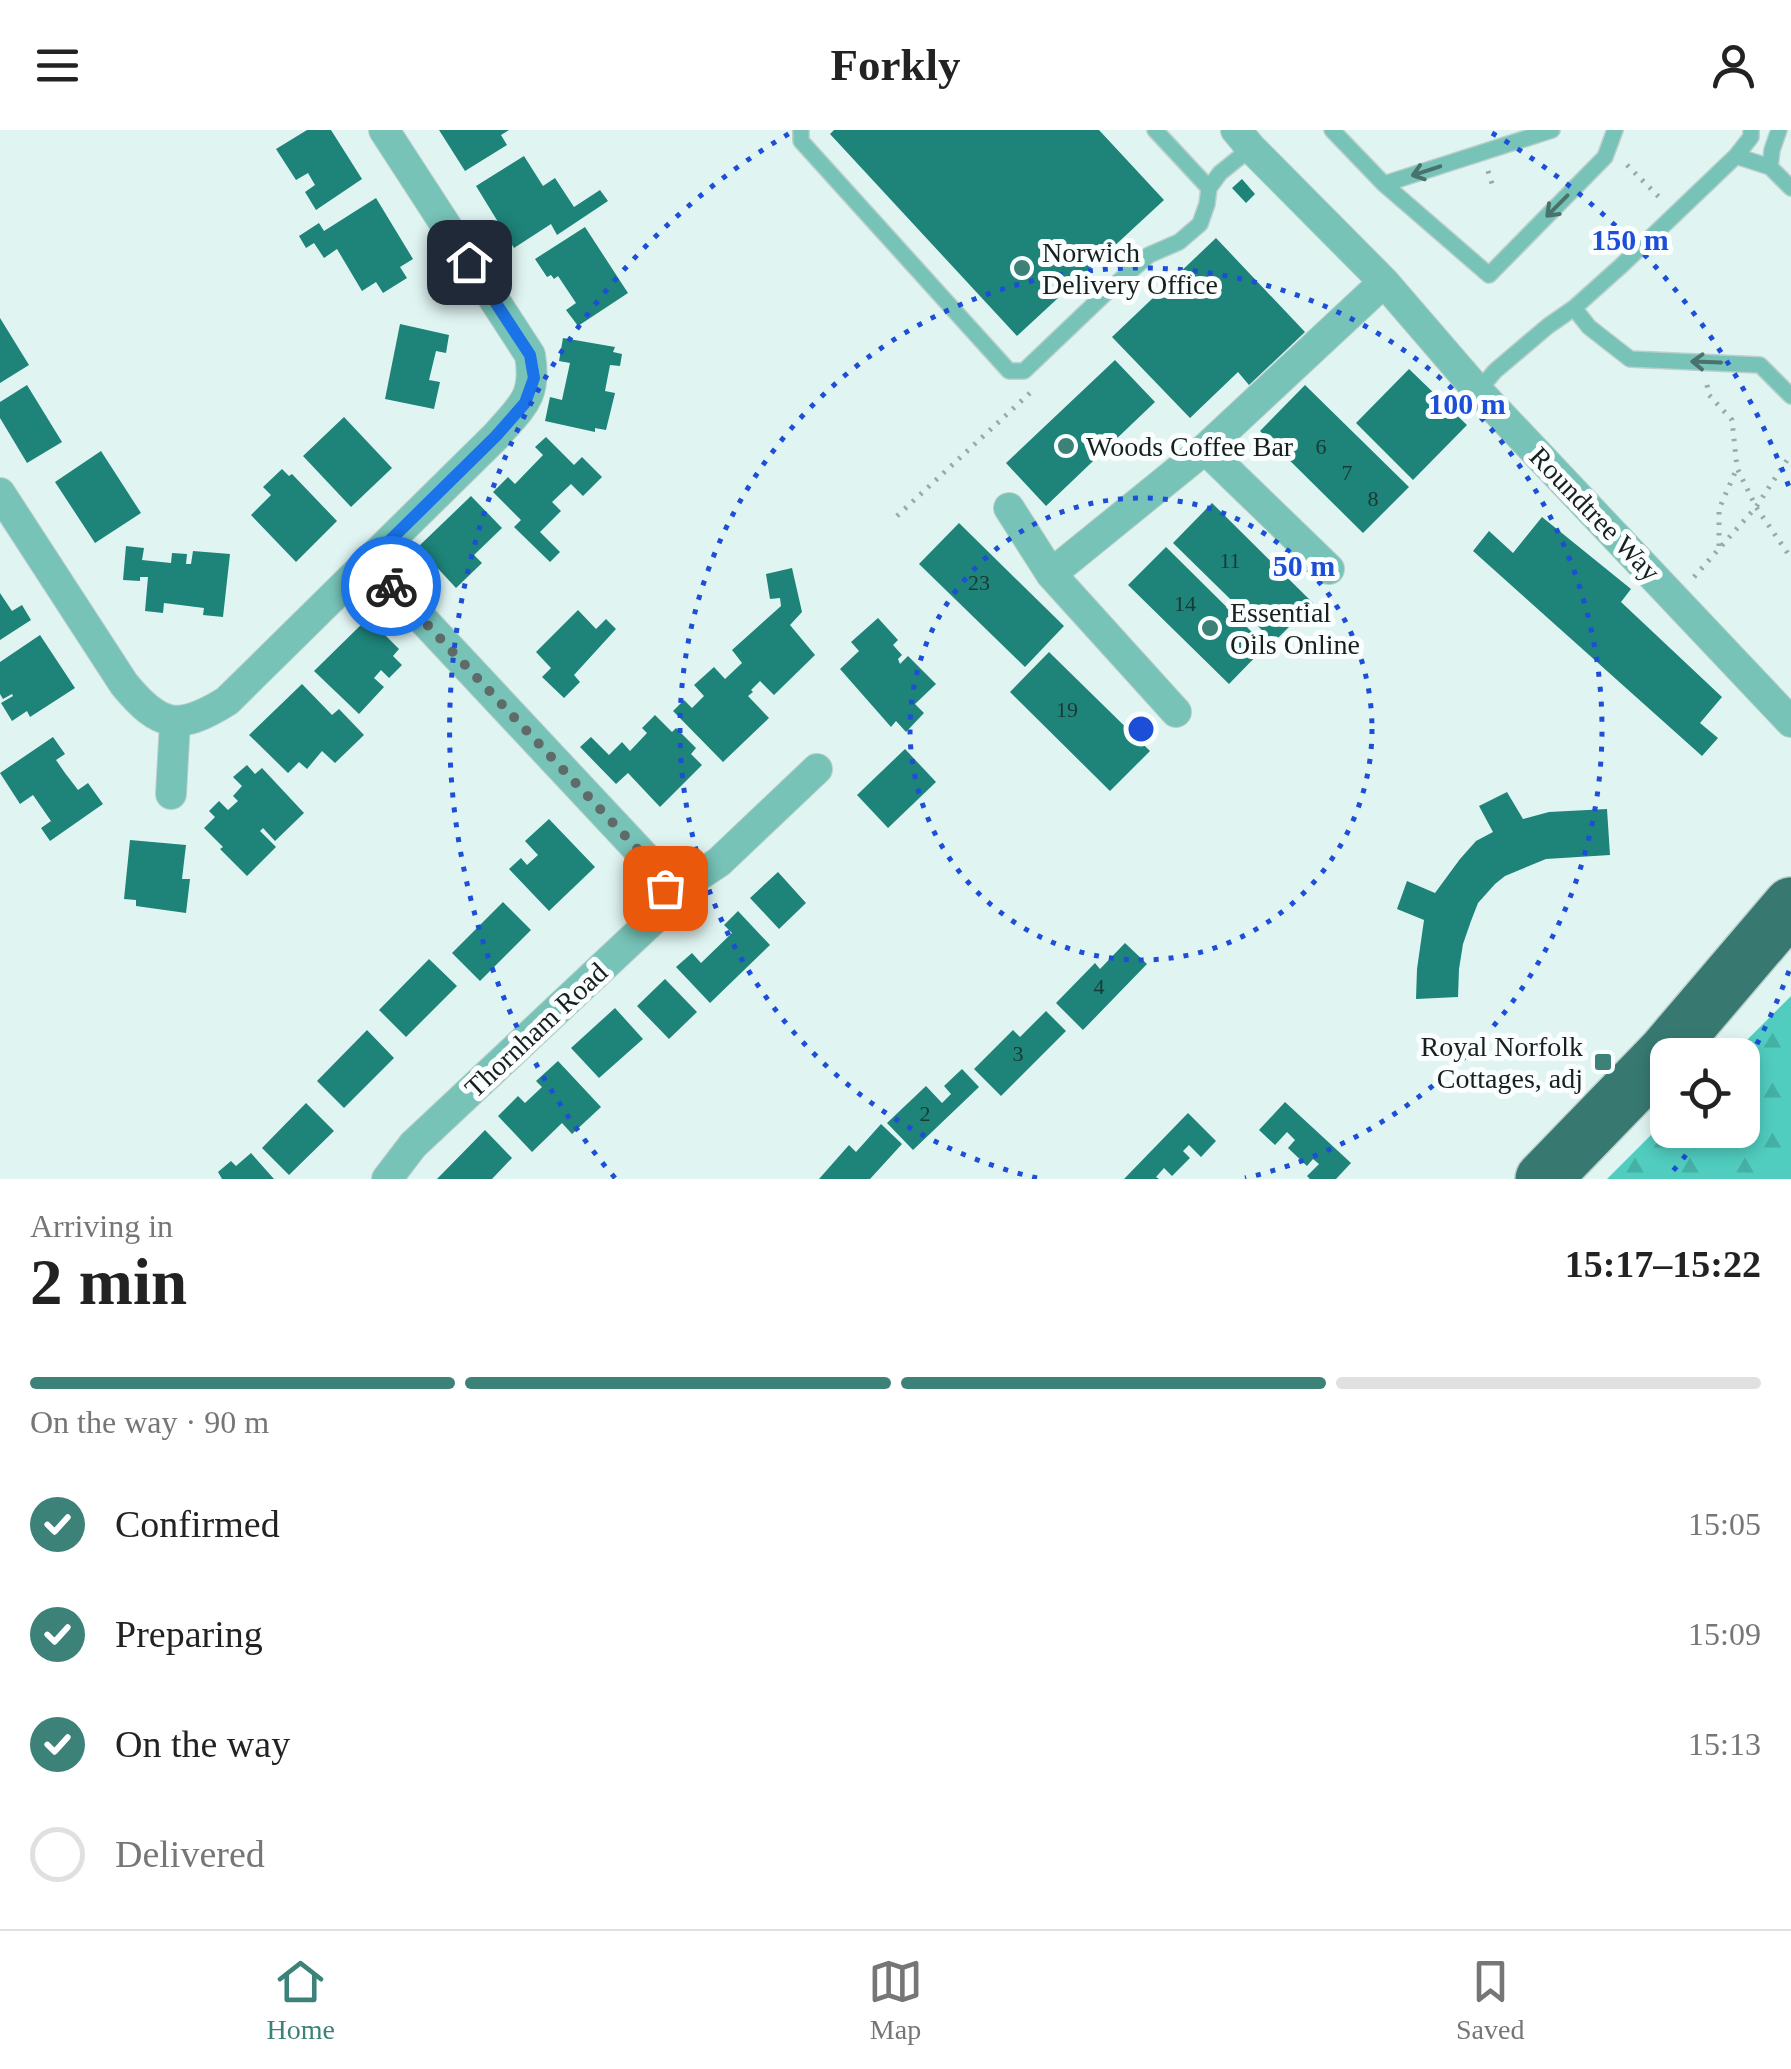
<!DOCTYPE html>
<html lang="en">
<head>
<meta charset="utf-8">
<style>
	body { margin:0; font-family:Georgia,serif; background:#f6f6f6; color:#222; height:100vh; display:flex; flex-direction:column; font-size:38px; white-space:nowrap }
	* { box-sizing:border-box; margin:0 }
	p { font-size:32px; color:#767676 }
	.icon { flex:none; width:55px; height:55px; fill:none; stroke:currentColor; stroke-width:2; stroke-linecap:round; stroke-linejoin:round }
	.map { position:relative; height:1049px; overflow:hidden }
	.drawer { display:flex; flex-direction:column; background:#fff; flex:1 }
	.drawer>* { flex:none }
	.buttons { position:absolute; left:1650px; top:908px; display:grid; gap:20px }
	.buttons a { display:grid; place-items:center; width:110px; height:110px; border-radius:20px; background:#fff; box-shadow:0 5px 15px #0003; font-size:50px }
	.pin { position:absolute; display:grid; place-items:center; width:85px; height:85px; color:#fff; margin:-42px; border-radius:20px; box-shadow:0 5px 15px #0006 }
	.courier { position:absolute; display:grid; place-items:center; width:100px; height:100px; margin:-50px; border:8px solid #1a73e8; border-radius:50%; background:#fff; color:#222; box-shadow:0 2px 12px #0007 }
	.summary em { font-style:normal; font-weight:800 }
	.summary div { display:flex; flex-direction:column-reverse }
	.summary { display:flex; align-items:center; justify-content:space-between; height:170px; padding:0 30px }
	h1 { font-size:65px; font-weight:800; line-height:75px }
	.bar { display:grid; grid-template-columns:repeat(4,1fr); gap:15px 10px; align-content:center; height:120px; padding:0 30px }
	.bar i { height:12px; border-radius:8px; background:#e0e0e0 }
	.bar .selected { background:#3c8279 }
	.bar p { grid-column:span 4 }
	ol { padding:0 30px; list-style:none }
	li { display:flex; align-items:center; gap:30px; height:110px }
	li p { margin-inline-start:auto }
	li .icon { padding:10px; border-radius:50%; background:#3c8279; color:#fff; stroke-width:4 }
	li:last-child { color:#767676 }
	li i { width:55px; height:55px; border:5px solid #e0e0e0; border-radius:50% }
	header { display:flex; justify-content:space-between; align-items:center; height:130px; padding:0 30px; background:#fff; font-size:45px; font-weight:800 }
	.dock { display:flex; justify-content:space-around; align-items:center; height:140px; border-top:2px solid #e0e0e0; background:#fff; font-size:28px; color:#767676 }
	.dock a { display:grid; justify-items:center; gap:5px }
	.dock .selected { color:#3c8279 }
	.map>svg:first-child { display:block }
	.forest { fill:url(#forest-firs) }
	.building { fill:#1e8379 }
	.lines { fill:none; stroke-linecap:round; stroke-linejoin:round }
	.lane-casing { stroke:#bccfcc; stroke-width:18 }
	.street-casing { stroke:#bccfcc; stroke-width:32 }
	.highway-casing { stroke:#bccfcc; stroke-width:58 }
	.path { stroke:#9aaaa8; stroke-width:5; stroke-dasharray:2.5 8; stroke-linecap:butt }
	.lane { stroke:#77c3b8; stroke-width:15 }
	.street { stroke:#77c3b8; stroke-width:30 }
	.highway { stroke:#377971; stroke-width:55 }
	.oneway { stroke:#48726b }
	.done { stroke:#5e6b68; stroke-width:10; stroke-dasharray:0 18 }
	.route { stroke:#1a73e8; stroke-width:12 }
	.ring { fill:none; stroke:#1d4ed8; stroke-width:5; stroke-dasharray:5 10 }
	.poi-dot { fill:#3c8279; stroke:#fafefe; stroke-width:4 }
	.labels { text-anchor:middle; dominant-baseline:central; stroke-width:10; stroke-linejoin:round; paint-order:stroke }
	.number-label { font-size:22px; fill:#1a3935 }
	.poi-label { font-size:28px; fill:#18201e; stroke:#fafefe; text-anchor:start }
	.street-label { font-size:28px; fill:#18201e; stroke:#fafefe }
	.centre { fill:#1d4ed8; stroke:#fafefe; stroke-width:5 }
	.ring-label { font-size:30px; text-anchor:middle; font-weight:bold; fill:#1d4ed8; stroke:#fafefe; stroke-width:10; stroke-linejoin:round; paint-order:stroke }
</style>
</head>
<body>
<header><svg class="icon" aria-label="menu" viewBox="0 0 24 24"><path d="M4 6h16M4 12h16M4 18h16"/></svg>Forkly<svg class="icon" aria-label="person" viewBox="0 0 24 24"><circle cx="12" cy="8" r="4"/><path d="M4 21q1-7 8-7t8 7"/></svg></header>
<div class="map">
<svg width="1791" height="1049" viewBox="0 0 1791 1049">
	<defs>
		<pattern id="forest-firs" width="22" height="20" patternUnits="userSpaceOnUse" patternTransform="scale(2.5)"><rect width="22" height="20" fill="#50cdbf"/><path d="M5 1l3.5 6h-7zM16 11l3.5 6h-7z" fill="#45b0a4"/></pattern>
	</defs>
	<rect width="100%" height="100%" fill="#e0f5f2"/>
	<path class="forest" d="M 1791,866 L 1791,1049 L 1607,1049 L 1667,989 L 1668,1000 L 1742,1000 L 1742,925 L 1732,925 Z"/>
	<path class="building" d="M 307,0 L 331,0 L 362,49 L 316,80 L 305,62 L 315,55 L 308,43 L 296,50 L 276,19 Z
		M 439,0 L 509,0 L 501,5 L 507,15 L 465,41 Z
		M 834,0 L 1099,0 L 1164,70 L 1017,206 L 830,4 Z
		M 524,26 L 543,56 L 555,48 L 574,77 L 600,60 L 608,71 L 557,105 L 551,94 L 514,118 L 476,56 Z
		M 1242,49 L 1255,64 L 1246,73 L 1232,58 Z
		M 376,68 L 413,129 L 400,137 L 407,148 L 383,163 L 376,152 L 362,161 L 337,119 L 324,128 L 314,113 L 306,118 L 299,106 L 319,93 L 324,101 Z
		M 585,97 L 628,163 L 578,196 L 566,180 L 576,173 L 558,146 L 554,149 L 551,145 L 547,147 L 535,129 Z
		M 1216,108 L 1305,202 L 1249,255 L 1238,242 L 1190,288 L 1112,207 Z
		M 0,188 L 29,235 L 0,253 Z
		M 400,194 L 449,205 L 446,223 L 436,221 L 429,250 L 440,252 L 434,279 L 385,269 Z
		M 563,208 L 615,217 L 613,222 L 622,224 L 620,236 L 610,235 L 605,261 L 615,263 L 606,300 L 595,298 L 595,302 L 545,291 L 550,267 L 562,270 L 570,233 L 559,231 Z
		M 1115,230 L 1155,272 L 1046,376 L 1006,333 Z
		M 1409,239 L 1467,295 L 1413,350 L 1356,293 Z
		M 27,255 L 62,312 L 27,333 L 0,288 L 0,272 Z
		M 1305,255 L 1409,357 L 1363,403 L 1260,301 Z
		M 344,287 L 392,338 L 351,377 L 303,326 Z
		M 546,307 L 574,335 L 582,327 L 602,347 L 583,366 L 571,354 L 552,372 L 561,381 L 540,402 L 560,422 L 550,432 L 514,397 L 521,390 L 493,362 L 508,347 L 515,354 L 543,325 L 535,317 Z
		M 101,321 L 141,383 L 95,413 L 55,352 Z
		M 282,339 L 289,346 L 292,344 L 337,391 L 296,432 L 251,385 L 271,365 L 263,357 Z
		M 471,366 L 502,398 L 474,425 L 482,433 L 456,458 L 418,417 Z
		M 1212,373 L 1313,473 L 1274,512 L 1173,413 Z
		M 1542,387 L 1631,459 L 1621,472 L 1722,567 L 1700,593 L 1718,608 L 1702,626 L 1473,421 L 1489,401 L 1513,423 Z
		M 959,393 L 1064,496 L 1025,537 L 919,434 Z
		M 126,416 L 144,418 L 142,430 L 171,433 L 172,423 L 187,424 L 186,434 L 191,434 L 193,421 L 230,424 L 223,487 L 203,485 L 204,478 L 164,473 L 163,483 L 145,481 L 148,447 L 140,447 L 140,451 L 123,450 Z
		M 1166,417 L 1266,516 L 1229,554 L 1128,455 Z
		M 792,438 L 802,482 L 790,495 L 815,525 L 774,565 L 760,551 L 751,560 L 753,562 L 748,566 L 769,588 L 723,632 L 673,581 L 684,570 L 692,578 L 704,566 L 694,555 L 714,537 L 725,549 L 742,533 L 732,520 L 781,476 L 780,468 L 770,469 L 766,444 Z
		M 0,463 L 12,481 L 22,475 L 31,490 L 0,510 Z
		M 578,480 L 596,499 L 606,489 L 616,499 L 574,545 L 580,552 L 564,568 L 542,547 L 551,538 L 536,522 Z
		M 368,488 L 399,519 L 393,526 L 402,535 L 389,548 L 381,540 L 374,548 L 384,557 L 359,584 L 314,541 Z
		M 878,488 L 898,510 L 893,515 L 902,525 L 898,529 L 900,534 L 908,526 L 936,554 L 915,574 L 924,583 L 906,602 L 896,591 L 891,597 L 840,539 L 859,521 L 851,512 Z
		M 40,505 L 75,558 L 30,587 L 27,581 L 12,591 L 1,573 L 13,566 L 12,564 L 3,569 L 0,564 L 0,532 Z
		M 1049,522 L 1150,621 L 1110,661 L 1010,562 Z
		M 302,554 L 332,585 L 339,579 L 364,605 L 335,633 L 322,621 L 307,639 L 299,632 L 288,643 L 249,605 Z
		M 655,585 L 672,602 L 676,598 L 696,618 L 691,624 L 702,635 L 660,677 L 628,643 L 616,654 L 580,617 L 591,607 L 609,625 L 622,612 L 630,621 L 647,603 L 642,598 Z
		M 53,607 L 65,624 L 56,630 L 65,643 L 78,660 L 88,653 L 103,674 L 50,711 L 41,698 L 51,691 L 33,665 L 20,674 L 0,643 Z
		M 905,619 L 936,652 L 888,698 L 857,665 Z
		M 247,635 L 255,644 L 262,638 L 304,683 L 275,711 L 263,698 L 260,701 L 276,717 L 247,746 L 220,719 L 223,717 L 204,698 L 215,687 L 209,681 L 219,671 L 228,680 L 238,671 L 233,666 L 242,656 L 233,647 Z
		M 1507,662 L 1523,689 L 1549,682 L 1607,679 L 1610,725 L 1546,729 L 1505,746 L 1495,754 L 1478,773 L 1471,791 L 1463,814 L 1459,839 L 1458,867 L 1416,869 L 1417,839 L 1424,790 L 1397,779 L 1407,751 L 1435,763 L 1460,729 L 1476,711 L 1493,702 L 1479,676 Z
		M 549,689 L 595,737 L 549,781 L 509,739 L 521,728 L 527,735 L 538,725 L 525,711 Z
		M 130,710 L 186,715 L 182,749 L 190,749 L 186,783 L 136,776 L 136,770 L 124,769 Z
		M 778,742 L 806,773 L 779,799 L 750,768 Z
		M 503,772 L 531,800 L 480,851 L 452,823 Z
		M 738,781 L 770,815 L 710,873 L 676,837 L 692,823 L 701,833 L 732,803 L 724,795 Z
		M 1125,813 L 1147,834 L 1083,900 L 1056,873 L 1095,833 L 1100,839 Z
		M 429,829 L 457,856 L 406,907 L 379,880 Z
		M 665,849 L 697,882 L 669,909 L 637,876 Z
		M 615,878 L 643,909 L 599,948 L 571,918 Z
		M 1046,881 L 1066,901 L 1001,966 L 974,939 L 1013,900 L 1020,907 Z
		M 367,900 L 394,928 L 344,978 L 317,951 Z
		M 558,931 L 601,977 L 572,1004 L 562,993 L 532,1022 L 498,986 L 518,966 L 525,973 L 542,957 L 536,951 Z
		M 962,939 L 979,957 L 913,1020 L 887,993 L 926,956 L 942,973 L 951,964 L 944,956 Z
		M 1285,972 L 1351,1033 L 1336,1049 L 1310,1049 L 1307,1046 L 1319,1034 L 1313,1029 L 1307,1036 L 1288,1018 L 1295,1010 L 1287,1002 L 1275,1015 L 1259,1000 Z
		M 306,973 L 334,1001 L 289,1045 L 262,1018 Z
		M 1188,983 L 1216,1011 L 1201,1027 L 1189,1015 L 1183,1021 L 1190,1028 L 1172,1046 L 1164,1038 L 1156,1047 L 1159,1049 L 1124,1049 Z
		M 881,994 L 902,1014 L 870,1049 L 819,1049 L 849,1015 L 856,1022 Z
		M 485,1000 L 512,1028 L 492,1049 L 437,1049 Z
		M 251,1023 L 274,1049 L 222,1049 L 218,1042 L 231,1031 L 236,1036 Z"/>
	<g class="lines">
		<defs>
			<path id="lane" d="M 801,0 L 801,11 L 1009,241 L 1024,241 L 1110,159 L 1149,125 L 1179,112 L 1200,94 L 1207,74 L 1209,58 L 1220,43 L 1251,18
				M 1155,0 L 1209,58
				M 1332,0 L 1384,54 L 1552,0
				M 1736,26 L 1770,37 L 1791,58
				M 1770,37 L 1772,20 L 1779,0
				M 1384,54 L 1489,145 L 1605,27 L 1615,0
				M 1574,178 L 1589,197 L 1630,229 L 1760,235 L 1791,266
				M 1478,261 L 1495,241 L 1548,196 L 1574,178 L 1622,135 L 1736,26 L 1751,7 L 1751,0"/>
			<path id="street" d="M 1236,0 L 1251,18 L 1384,152 L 1478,261 L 1791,592
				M 1205,319 L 1329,439
				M 0,363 L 124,554 C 160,598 179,601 227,571 L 496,306 C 522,276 537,267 530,225 L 384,0
				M 1009,378 L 1051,444 L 1176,582
				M 368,431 L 644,726 L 661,745 L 665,758
				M 1051,444 L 1205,319 L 1384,152
				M 171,664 L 175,592
				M 387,1049 L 413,1015 L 657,786 L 664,773 L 665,758 L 698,746 L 719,732 L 817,639"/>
			<path id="highway" d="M 1543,1049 L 1664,924 L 1791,775"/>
		</defs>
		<use href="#lane" class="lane-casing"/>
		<use href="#street" class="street-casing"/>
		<use href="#highway" class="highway-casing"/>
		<path class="path" d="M 1627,35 L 1662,70
			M 1488,41 L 1494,60
			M 1707,255 L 1709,265 L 1732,290 L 1737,338 L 1756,377 L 1791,428
			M 897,386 L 1031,262
			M 1719,416 L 1719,379 L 1737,338
			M 1694,447 L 1756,377 L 1791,324"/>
		<use href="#lane" class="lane"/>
		<use href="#street" class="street"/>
		<use href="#highway" class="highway"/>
	</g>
	<defs><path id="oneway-shaft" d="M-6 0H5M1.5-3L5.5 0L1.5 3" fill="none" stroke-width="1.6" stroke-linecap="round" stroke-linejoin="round" transform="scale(2.5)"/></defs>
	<g class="oneway">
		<use href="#oneway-shaft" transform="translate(1426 41) rotate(162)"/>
		<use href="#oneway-shaft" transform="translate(1557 76) rotate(135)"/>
		<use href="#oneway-shaft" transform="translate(1706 232) rotate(-178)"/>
	</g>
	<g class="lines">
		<path class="done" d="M 391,456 L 644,726 L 661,745 L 665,758"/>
		<path class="route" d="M 391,456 L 368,432 L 496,306 L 525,273 L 534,248 L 530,225 L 469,132"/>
	</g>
	<g class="ring">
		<circle cx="1141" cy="599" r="231"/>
		<path d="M1037 1048A461 461 0 1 1 1245 1048"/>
		<path d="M1789 841A692 692 0 0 1 1743 940M1704 1001A692 692 0 0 1 1667 1048M615 1048A692 692 0 0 1 790 3M1492 3A692 692 0 0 1 1789 357"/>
	</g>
	<g class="poi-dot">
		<circle cx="1022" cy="138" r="10"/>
		<circle cx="1066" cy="316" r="10"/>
		<circle cx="1210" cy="498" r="10"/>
		<rect x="1593" y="922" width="20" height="20" rx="5"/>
	</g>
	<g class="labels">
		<g class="number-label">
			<text x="1321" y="316">6</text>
			<text x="1347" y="342">7</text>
			<text x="1373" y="368">8</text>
			<text x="1230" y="430">11</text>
			<text x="979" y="452">23</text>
			<text x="1185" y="473">14</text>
			<text x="1067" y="579">19</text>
			<text x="1099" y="856">4</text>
			<text x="1018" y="923">3</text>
			<text x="925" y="983">2</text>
		</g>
		<g class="poi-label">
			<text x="1042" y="122">Norwich<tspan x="1042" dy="32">Delivery Office</tspan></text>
			<text x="1086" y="316">Woods Coffee Bar</text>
			<text x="1230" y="482">Essential<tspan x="1230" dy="32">Oils Online</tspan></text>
			<text x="1583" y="916" text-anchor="end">Royal Norfolk<tspan x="1583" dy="32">Cottages, adj</tspan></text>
		</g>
		<g class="street-label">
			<text transform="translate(1595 384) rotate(46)">Roundtree Way</text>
			<text transform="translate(536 900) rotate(-43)">Thornham Road</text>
		</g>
	</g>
	<circle cx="1141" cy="599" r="15" class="centre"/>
	<g class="ring-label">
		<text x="1630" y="120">150 m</text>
		<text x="1467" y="284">100 m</text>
		<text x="1304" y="446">50 m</text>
	</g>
</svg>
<div class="buttons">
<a><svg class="icon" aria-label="locate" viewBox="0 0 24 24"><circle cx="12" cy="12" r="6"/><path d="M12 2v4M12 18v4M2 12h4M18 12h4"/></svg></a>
</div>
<div class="pin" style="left:665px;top:758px;background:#ea580c"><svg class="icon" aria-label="bag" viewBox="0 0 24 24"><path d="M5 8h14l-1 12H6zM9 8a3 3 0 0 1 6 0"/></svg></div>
<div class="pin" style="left:469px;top:132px;background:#1f2937"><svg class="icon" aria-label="home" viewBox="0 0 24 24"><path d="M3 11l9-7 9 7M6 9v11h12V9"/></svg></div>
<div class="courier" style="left:391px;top:456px"><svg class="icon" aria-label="bike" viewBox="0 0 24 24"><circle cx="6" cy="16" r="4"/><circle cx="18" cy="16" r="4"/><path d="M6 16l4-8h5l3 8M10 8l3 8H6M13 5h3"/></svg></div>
</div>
<section class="drawer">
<div class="summary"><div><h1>2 min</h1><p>Arriving in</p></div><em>15:17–15:22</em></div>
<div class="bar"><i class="selected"></i><i class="selected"></i><i class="selected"></i><i></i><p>On the way · 90 m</p></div>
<ol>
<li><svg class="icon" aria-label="check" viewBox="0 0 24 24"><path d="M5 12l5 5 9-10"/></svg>Confirmed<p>15:05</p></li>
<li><svg class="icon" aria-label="check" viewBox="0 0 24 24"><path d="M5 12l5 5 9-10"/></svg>Preparing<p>15:09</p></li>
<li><svg class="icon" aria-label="check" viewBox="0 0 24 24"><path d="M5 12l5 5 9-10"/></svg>On the way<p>15:13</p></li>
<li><i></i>Delivered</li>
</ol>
</section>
<nav class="dock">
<a class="selected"><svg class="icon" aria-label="home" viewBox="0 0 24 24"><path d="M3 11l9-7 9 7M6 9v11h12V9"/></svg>Home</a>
<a><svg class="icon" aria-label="map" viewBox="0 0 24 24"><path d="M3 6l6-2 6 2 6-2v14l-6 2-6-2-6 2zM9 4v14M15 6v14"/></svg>Map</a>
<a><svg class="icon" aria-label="saved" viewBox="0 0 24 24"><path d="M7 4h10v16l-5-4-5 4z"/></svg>Saved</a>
</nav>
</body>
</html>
